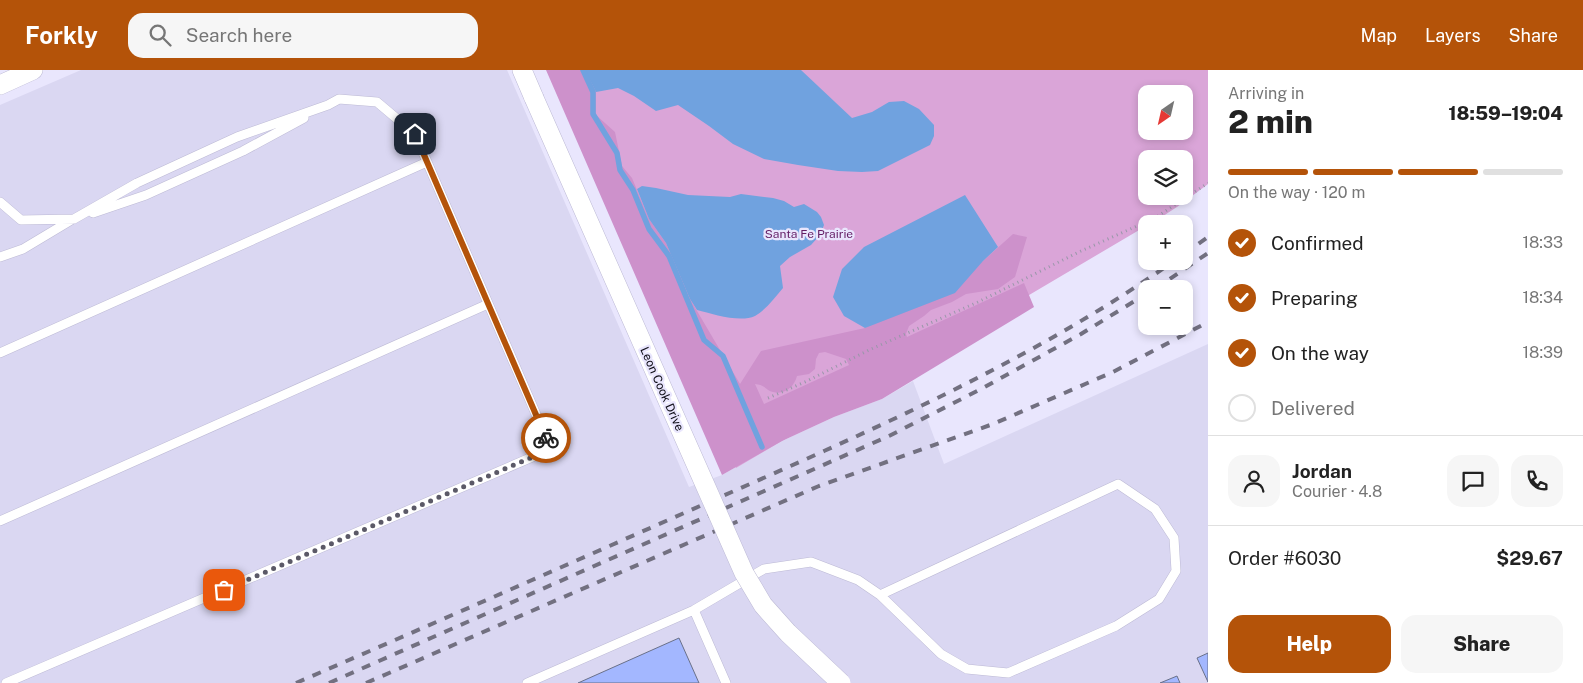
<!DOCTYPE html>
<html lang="en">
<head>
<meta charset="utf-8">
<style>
	body { margin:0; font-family:"Public Sans",sans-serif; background:#f6f6f6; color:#222; height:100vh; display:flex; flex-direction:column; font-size:19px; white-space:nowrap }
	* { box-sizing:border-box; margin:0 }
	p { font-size:16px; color:#767676 }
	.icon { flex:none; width:28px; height:28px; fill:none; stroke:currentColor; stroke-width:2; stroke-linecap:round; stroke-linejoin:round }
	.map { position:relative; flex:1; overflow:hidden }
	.panel { display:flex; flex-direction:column; background:#fff; width:375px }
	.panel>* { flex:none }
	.needle { width:32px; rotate:214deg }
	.buttons { position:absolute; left:1138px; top:15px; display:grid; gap:10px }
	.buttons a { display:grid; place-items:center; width:55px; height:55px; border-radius:10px; background:#fff; box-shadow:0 2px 8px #0003; font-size:25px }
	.pin { position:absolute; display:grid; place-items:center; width:42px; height:42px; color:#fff; margin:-21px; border-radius:10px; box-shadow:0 2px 8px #0006 }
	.courier { position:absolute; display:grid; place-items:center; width:50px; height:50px; margin:-25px; border:4px solid #b45309; border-radius:50%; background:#fff; color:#222; box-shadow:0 1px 6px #0007 }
	.headline em { font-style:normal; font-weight:800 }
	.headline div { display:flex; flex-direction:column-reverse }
	.headline { display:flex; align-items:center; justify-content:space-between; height:85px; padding:0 20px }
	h1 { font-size:32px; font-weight:800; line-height:38px }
	.bar { display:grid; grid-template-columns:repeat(4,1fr); gap:8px 5px; align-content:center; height:60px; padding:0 20px }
	.bar i { height:6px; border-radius:4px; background:#e0e0e0 }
	.bar .active { background:#b45309 }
	.bar p { grid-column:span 4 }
	.line { display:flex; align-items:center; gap:12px; padding:0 20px; border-top:1px solid #e0e0e0 }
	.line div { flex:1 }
	.round { display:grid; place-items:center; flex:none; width:52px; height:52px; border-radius:15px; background:#f6f6f6 }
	ol { padding:0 20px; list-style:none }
	li { display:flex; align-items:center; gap:15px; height:55px }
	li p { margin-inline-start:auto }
	li .icon { padding:5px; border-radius:50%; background:#b45309; color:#fff; stroke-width:4 }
	li:last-child { color:#767676 }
	li i { width:28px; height:28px; border:2px solid #e0e0e0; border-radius:50% }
	.action { display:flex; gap:10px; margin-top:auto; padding:10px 20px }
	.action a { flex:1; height:58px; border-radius:15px; background:#b45309; color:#fff; font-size:20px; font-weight:800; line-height:58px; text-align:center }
	.action a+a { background:#f6f6f6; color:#222 }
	header { display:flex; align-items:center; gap:30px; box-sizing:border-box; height:70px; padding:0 25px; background:#b45309; color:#fff }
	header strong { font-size:24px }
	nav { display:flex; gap:28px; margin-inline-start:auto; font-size:18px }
	.search { width:350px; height:45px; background:#f6f6f6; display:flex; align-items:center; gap:12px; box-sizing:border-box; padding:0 18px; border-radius:15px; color:#767676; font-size:19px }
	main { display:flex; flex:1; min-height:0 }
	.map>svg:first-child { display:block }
	.built { fill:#dad7f2 }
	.green { fill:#daa5d8; fill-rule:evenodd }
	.forest { fill:#cd91cb; fill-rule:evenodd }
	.water { fill:#70a2df }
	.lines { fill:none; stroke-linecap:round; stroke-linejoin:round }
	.stream { stroke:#70a2df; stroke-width:5.5 }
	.building { fill:#a3b7ff; stroke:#697088 }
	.lane-casing { stroke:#bdbad5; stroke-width:10 }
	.street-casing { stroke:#bdbad5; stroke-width:20 }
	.path { stroke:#9997a9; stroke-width:3; stroke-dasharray:1 4; stroke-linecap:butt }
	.lane { stroke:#fff; stroke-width:9 }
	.street { stroke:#fff; stroke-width:19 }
	.rail { stroke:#727080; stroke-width:4; stroke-dasharray:9 9; stroke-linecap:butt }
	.street-bridge-casing { stroke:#bdbad5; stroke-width:20; stroke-linecap:butt }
	.street-bridge { stroke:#fff; stroke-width:19 }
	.done { stroke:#5b5967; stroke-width:5; stroke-dasharray:0 9 }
	.route { stroke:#b45309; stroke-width:6 }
	.labels { text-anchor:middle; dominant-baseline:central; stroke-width:4.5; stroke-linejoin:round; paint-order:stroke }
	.park-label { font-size:12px; fill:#631c64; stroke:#e9e6fd }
	.street-label { font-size:12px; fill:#0e0d16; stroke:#e9e6fd }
</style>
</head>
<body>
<header>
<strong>Forkly</strong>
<div class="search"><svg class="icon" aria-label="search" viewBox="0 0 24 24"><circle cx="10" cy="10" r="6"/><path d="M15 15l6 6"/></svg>Search here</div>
<nav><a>Map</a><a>Layers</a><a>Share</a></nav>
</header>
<main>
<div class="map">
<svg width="1208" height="613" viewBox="0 0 1208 613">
	<rect width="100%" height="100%" fill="#e9e6fd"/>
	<path class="built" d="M 81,0 L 507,0 L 689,417 L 722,405 L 782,371 L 834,347 L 882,329 L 913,311 L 944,394 L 1208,274 L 1208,613 L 0,613 L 0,35 Z"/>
	<path class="green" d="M 554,0 L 1208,0 L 1208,114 C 1196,123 1159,152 1146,154 L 1146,156 L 736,398 ZM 1146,24 L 1184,24 L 1184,61 L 1146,61 ZM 1146,89 L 1184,89 L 1184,126 L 1146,126 Z"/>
	<path class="forest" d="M 546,0 L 585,0 L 596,22 L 596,45 L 615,62 L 622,96 L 632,108 L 649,149 L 666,173 L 690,229 L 740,314 L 761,281 L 865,258 L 983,191 L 1013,164 L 1027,167 L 1015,207 L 998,219 L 966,224 L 952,232 L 931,240 L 924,246 L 909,256 L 906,264 L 907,267 L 1024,213 L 1034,237 L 882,329 L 834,347 L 782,371 L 722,405 ZM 825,282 L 846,289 L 849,295 L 764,334 L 755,314 C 766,315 765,320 773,322 C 785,325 794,317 797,306 L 809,304 L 815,299 L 816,289 L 819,283 Z"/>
	<path class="water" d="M 585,0 L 801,0 L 852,48 L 872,42 L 889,32 L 904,31 L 919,39 L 934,55 L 934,66 L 930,75 L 878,101 L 862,102 L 838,101 L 798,95 L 764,89 L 733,74 L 709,56 L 678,35 L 656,41 L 634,26 L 618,18 L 596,22 Z
		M 642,116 L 656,118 L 688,125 L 730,127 L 741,124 L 773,128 L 784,131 L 794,137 L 804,134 L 817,142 L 821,147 L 824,155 L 820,165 L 811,175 L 790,187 L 780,196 L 783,218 C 775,227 766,240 755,246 C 740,253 713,244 697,240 L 690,229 L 666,173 L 649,149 L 637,119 Z
		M 965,125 L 998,177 L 983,191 L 955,223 L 865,258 L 844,246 L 833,227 L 842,199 L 864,177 Z"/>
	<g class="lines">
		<path class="stream" d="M 583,0 L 593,22 L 593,44 L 617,83 L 620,100 L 633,120 L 649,159 L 669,186 L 704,270 L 723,286 L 762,377"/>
	</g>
	<path class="building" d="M 679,568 L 699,613 L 578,613 Z
		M 1208,583 L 1208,612 L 1197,588 Z
		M 1177,606 L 1180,613 L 1160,613 Z"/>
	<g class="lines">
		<defs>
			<path id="lane" d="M 0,132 L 21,150 L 74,149 L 137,113 L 237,67 L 328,35 L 339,29 L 377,32 L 415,64 L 551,379 L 6,613
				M 93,143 L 146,125 L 243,81 L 304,48
				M 0,187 L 23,179 L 73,149
				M 0,283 L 427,92
				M 0,451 L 488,234
				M 694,540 L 764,499 L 811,492 L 858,510 L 880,525 L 941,584 L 967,599 L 1008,603 L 1116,556 L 1159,529 L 1176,501 L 1174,468 L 1155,439 L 1118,414 L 880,525
				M 527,613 L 694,540 L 726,613"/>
			<path id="street" d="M 522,0 L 534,28
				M 0,15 L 33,0"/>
		</defs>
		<use href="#lane" class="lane-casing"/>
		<use href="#street" class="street-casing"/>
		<path class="path" d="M 768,328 L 807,311 L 869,280 L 978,232 L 1081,181 L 1155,148 L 1208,113"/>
		<use href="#lane" class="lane"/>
		<use href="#street" class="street"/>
		<path class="rail" d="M 1184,184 L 1208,167
			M 1155,219 L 1208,183
			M 296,613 C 437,552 578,490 718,428 C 875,359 1033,290 1174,191
			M 329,613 L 889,366 L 981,319 L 1081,264 L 1146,224
			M 366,613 L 819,416 L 993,354 L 1113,302 L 1208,252"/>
		<defs>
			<path id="street-bridge" d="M 534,28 L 744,503 L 763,535 L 788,563 L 841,613"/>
		</defs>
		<use href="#street-bridge" class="street-bridge-casing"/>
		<use href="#street-bridge" class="street-bridge"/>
	</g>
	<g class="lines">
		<path class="done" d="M 224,520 L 551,379 L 546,368"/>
		<path class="route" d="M 415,64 L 546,368"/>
	</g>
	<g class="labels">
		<g class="park-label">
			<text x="809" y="164">Santa Fe Prairie</text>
		</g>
		<g class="street-label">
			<text transform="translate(662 319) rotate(66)">Leon Cook Drive</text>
		</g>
	</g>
</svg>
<div class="buttons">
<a><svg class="needle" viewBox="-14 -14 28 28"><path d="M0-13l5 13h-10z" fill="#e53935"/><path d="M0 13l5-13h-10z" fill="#767676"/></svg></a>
<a><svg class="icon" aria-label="layers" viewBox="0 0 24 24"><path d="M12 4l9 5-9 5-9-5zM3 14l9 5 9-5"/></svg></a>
<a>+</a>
<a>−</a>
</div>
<div class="pin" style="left:224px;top:520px;background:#ea580c"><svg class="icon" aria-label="bag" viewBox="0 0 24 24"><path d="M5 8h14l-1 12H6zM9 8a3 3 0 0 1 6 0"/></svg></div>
<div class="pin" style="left:415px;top:64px;background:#1f2937"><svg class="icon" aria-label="home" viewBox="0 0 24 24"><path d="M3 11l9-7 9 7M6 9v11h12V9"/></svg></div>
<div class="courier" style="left:546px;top:368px"><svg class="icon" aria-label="bike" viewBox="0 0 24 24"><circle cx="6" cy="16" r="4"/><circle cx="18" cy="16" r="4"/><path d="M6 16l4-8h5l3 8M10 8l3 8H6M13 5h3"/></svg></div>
</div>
<section class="panel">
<div class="headline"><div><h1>2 min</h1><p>Arriving in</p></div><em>18:59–19:04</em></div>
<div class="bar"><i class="active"></i><i class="active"></i><i class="active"></i><i></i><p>On the way · 120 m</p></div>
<ol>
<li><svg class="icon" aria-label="check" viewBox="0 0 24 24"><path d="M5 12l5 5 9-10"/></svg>Confirmed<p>18:33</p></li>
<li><svg class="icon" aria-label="check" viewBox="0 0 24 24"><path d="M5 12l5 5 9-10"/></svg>Preparing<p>18:34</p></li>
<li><svg class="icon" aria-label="check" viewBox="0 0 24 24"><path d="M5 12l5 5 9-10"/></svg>On the way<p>18:39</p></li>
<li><i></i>Delivered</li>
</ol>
<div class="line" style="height:90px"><a class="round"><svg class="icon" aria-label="person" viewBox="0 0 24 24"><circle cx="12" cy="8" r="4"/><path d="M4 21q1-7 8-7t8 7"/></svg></a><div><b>Jordan</b><p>Courier · 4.8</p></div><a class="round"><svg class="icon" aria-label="chat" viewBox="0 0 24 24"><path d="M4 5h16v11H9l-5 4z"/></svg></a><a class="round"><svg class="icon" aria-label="phone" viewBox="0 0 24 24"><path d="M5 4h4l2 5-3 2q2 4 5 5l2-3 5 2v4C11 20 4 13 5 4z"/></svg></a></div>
<div class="line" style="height:65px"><div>Order #6030</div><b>$29.67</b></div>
<div class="action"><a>Help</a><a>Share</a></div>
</section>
</main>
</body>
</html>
